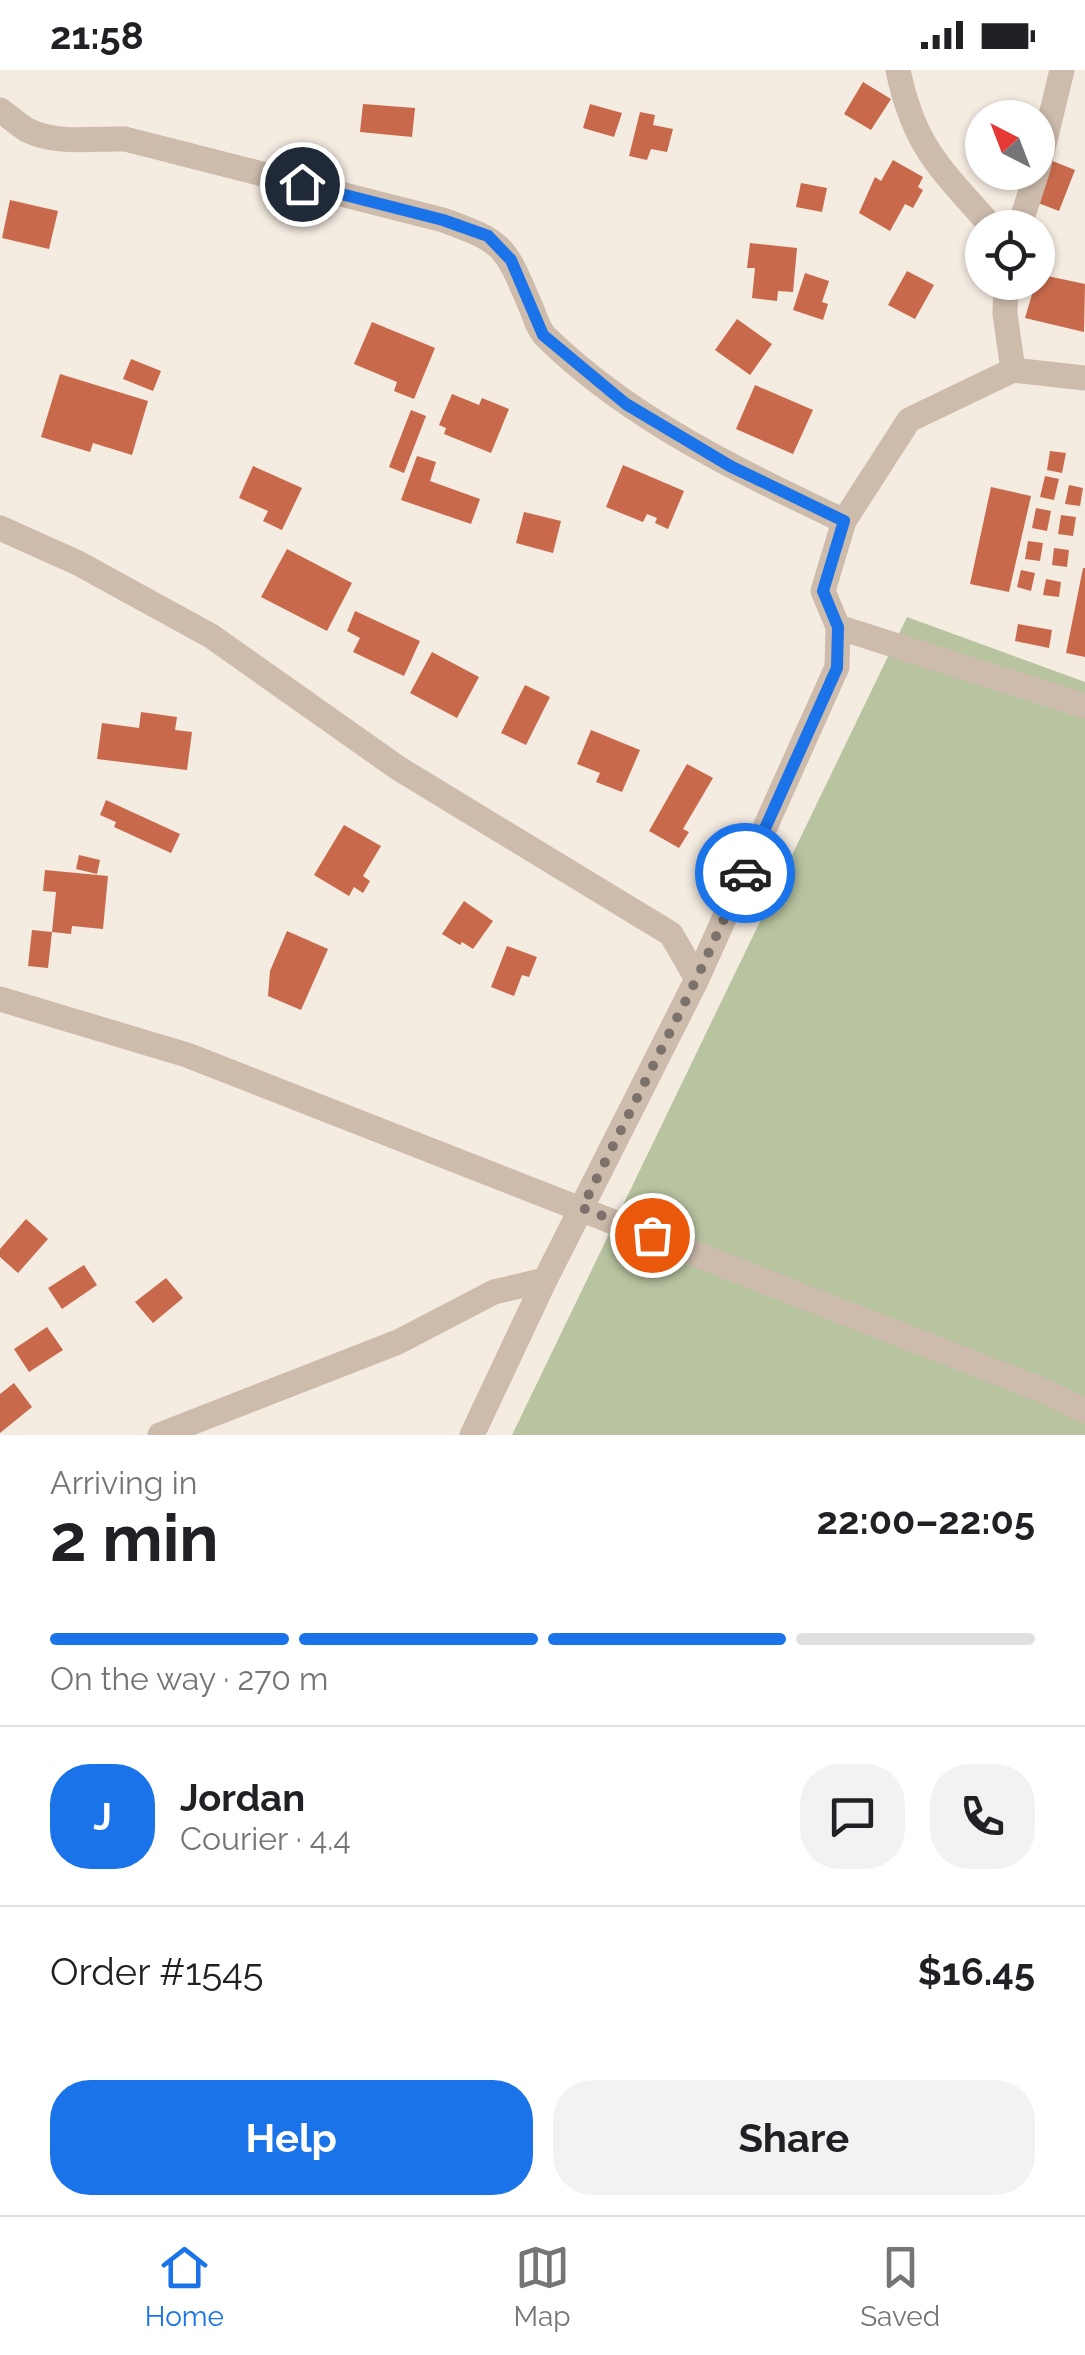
<!DOCTYPE html>
<html lang="en">
<head>
<meta charset="utf-8">
<style>
	body { margin:0; font-family:Raleway,sans-serif; background:#f2f2f2; color:#202124; height:100vh; display:flex; flex-direction:column; font-size:38px; white-space:nowrap }
	* { box-sizing:border-box; margin:0 }
	p { font-size:32px; color:#757577 }
	.icon { flex:none; width:55px; height:55px; fill:none; stroke:currentColor; stroke-width:2; stroke-linecap:round; stroke-linejoin:round }
	.map { position:relative; height:1365px; overflow:hidden }
	.panel { display:flex; flex-direction:column; background:#fff; flex:1 }
	.panel>* { flex:none }
	.needle { width:65px; rotate:318deg }
	.buttons { position:absolute; left:965px; top:30px; display:grid; gap:20px }
	.buttons a { display:grid; place-items:center; width:90px; height:90px; border-radius:50%; background:#fff; box-shadow:0 2px 8px #0004; font-size:50px }
	.pin { position:absolute; display:grid; place-items:center; width:85px; height:85px; color:#fff; margin:-42px; border:5px solid #fff; border-radius:50%; box-shadow:0 2px 10px #0007 }
	.courier { position:absolute; display:grid; place-items:center; width:100px; height:100px; margin:-50px; border:8px solid #1a73e8; border-radius:50%; background:#fff; color:#222; box-shadow:0 2px 12px #0007 }
	.overview em { font-style:normal; font-weight:700 }
	.overview div { display:flex; flex-direction:column-reverse }
	.overview { display:flex; align-items:center; justify-content:space-between; height:170px; padding:0 50px }
	h1 { font-size:65px; font-weight:700; line-height:75px }
	.bar { display:grid; grid-template-columns:repeat(4,1fr); gap:15px 10px; align-content:center; height:120px; padding:0 50px }
	.bar i { height:12px; border-radius:8px; background:#e0e0e0 }
	.bar .on { background:#1a73e8 }
	.bar p { grid-column:span 4 }
	.line { display:flex; align-items:center; gap:25px; padding:0 50px; border-top:2px solid #e0e0e0 }
	.line div { flex:1 }
	.round { display:grid; place-items:center; flex:none; width:105px; height:105px; border-radius:40px; background:#f2f2f2 }
	.action { display:flex; gap:20px; margin-top:auto; padding:20px 50px }
	.action a { flex:1; height:115px; border-radius:40px; background:#1a73e8; color:#fff; font-size:40px; font-weight:700; line-height:115px; text-align:center }
	.action a+a { background:#f2f2f2; color:#202124 }
	.status { display:flex; justify-content:space-between; align-items:center; height:70px; padding:0 50px; background:#fff; direction:ltr }
	.status svg { height:28px; fill:currentColor }
	.tab-bar { display:flex; justify-content:space-around; align-items:center; height:140px; border-top:2px solid #e0e0e0; background:#fff; font-size:28px; color:#757577 }
	.tab-bar a { display:grid; justify-items:center; gap:5px }
	.tab-bar .on { color:#1a73e8 }
	.map>svg:first-child { display:block }
	.green { fill:#b8c4a0 }
	.building { fill:#c8694b }
	.lines { fill:none; stroke-linecap:round; stroke-linejoin:round }
	.minor { stroke:#cdbbac; stroke-width:25 }
	.done { stroke:#7c716b; stroke-width:10; stroke-dasharray:0 18 }
	.route { stroke:#1a73e8; stroke-width:12 }
</style>
</head>
<body>
<div class="status"><b>21:58</b><svg viewBox="0 0 49 12"><path d="M0 12V9h3v3zM5 12V6h3v6zM10 12V3h3v9zM15 12V0h3v12zM26 1h20v11H26zM47 4h2v5h-2z"/></svg></div>
<div class="map">
<svg width="1085" height="1365" viewBox="0 0 1085 1365">
	<rect width="100%" height="100%" fill="#f4ebe1"/>
	<path class="green" d="M 907,547 L 1085,612 L 1085,1365 L 512,1365 Z"/>
	<path class="building" d="M 863,12 L 891,29 L 871,60 L 844,44 Z
		M 363,34 L 415,38 L 412,67 L 360,62 Z
		M 590,34 L 622,43 L 614,67 L 583,58 Z
		M 640,42 L 655,45 L 653,55 L 673,59 L 667,82 L 651,79 L 647,90 L 629,86 Z
		M 893,90 L 923,107 L 918,117 L 923,120 L 913,138 L 905,134 L 890,161 L 859,143 L 875,107 L 881,111 Z
		M 1050,90 L 1075,100 L 1059,141 L 1033,131 Z
		M 801,113 L 827,118 L 822,142 L 796,137 Z
		M 10,130 L 58,141 L 49,179 L 2,168 Z
		M 750,173 L 797,178 L 793,222 L 778,221 L 777,231 L 752,228 L 755,198 L 747,198 Z
		M 907,201 L 934,215 L 915,249 L 888,235 Z
		M 805,203 L 829,211 L 822,232 L 828,234 L 823,250 L 793,240 Z
		M 1038,204 L 1085,214 L 1084,262 L 1025,248 Z
		M 737,249 L 772,274 L 750,305 L 715,280 Z
		M 372,252 L 435,278 L 414,329 L 394,321 L 397,312 L 354,294 Z
		M 131,289 L 161,301 L 153,321 L 123,309 Z
		M 60,304 L 148,331 L 132,385 L 93,373 L 90,382 L 41,367 Z
		M 755,315 L 813,340 L 793,384 L 736,359 Z
		M 452,324 L 479,335 L 482,328 L 509,339 L 491,383 L 444,364 L 446,358 L 439,355 Z
		M 411,340 L 426,346 L 404,403 L 389,397 Z
		M 1050,381 L 1066,383 L 1062,403 L 1047,400 Z
		M 417,386 L 436,392 L 430,411 L 480,429 L 471,454 L 401,430 Z
		M 623,395 L 684,421 L 668,459 L 655,453 L 657,448 L 647,444 L 643,452 L 606,437 Z
		M 253,396 L 302,418 L 282,460 L 263,451 L 268,441 L 239,428 Z
		M 1045,406 L 1059,409 L 1054,430 L 1040,427 Z
		M 1069,415 L 1083,418 L 1080,436 L 1065,434 Z
		M 991,417 L 1031,426 L 1009,522 L 970,514 Z
		M 1036,438 L 1051,441 L 1047,461 L 1032,458 Z
		M 524,442 L 561,451 L 553,483 L 516,473 Z
		M 1061,445 L 1076,447 L 1073,466 L 1058,464 Z
		M 1028,471 L 1043,473 L 1040,491 L 1025,489 Z
		M 1054,478 L 1069,480 L 1067,497 L 1052,495 Z
		M 287,479 L 352,513 L 327,561 L 261,527 Z
		M 1083,498 L 1085,498 L 1085,587 L 1066,583 Z
		M 1021,500 L 1035,503 L 1031,521 L 1017,517 Z
		M 1046,509 L 1061,512 L 1059,527 L 1043,525 Z
		M 355,541 L 420,571 L 404,606 L 353,582 L 360,568 L 347,561 Z
		M 1018,554 L 1052,560 L 1049,578 L 1015,571 Z
		M 432,582 L 479,607 L 457,648 L 410,623 Z
		M 525,615 L 550,627 L 526,675 L 501,663 Z
		M 141,642 L 177,647 L 175,660 L 192,662 L 187,700 L 97,689 L 102,653 L 139,658 Z
		M 591,660 L 640,680 L 622,722 L 596,712 L 600,703 L 577,694 Z
		M 687,694 L 713,708 L 683,759 L 689,762 L 679,778 L 649,761 Z
		M 106,730 L 180,764 L 171,783 L 114,757 L 116,752 L 100,745 Z
		M 344,755 L 381,776 L 363,806 L 370,811 L 363,823 L 354,817 L 349,826 L 314,805 Z
		M 79,785 L 100,790 L 97,804 L 76,799 Z
		M 45,800 L 108,806 L 103,859 L 72,856 L 71,864 L 52,862 L 56,822 L 43,821 Z
		M 464,831 L 493,851 L 473,879 L 462,872 L 460,875 L 442,864 Z
		M 32,860 L 52,862 L 48,898 L 28,896 Z
		M 287,861 L 328,879 L 301,940 L 268,926 L 270,901 Z
		M 507,876 L 537,887 L 529,907 L 522,905 L 514,926 L 491,917 Z
		M 26,1149 L 48,1169 L 18,1203 L 0,1187 L 0,1179 Z
		M 84,1195 L 97,1215 L 62,1239 L 48,1218 Z
		M 166,1208 L 183,1228 L 153,1253 L 135,1232 Z
		M 47,1257 L 63,1280 L 29,1302 L 14,1279 Z
		M 14,1313 L 32,1337 L 0,1363 L 0,1324 Z"/>
	<g class="lines">
		<path class="minor" d="M 898,0 C 914,78 942,100 993,158
			M 0,40 C 9,46 18,55 27,60 C 57,75 93,68 125,69 L 443,150 C 504,172 505,176 530,235 C 535,246 538,260 547,268 C 631,350 739,401 844,451
			M 1038,99 L 1062,0
			M 1019,158 L 1037,102
			M 1006,212 L 1005,244 L 1013,300
			M 0,458 L 78,493 L 211,566 L 398,698 L 671,864 L 697,909
			M 838,557 L 1085,636
			M 0,929 L 187,985 L 1037,1318 L 1085,1341
			M 160,1365 L 398,1272 L 494,1222 L 545,1210
			M 472,1365 L 545,1210 L 697,909 L 837,597 L 838,557 L 823,521 L 844,451 L 909,350 L 1013,300 L 1085,308"/>
	</g>
	<g class="lines">
		<path class="done" d="M 652,1165 L 582,1138 L 697,908 L 745,803"/>
		<path class="route" d="M 302,114 L 443,150 L 488,166 L 511,190 L 543,265 L 626,334 L 730,396 L 844,451 L 823,521 L 838,557 L 837,598 L 745,803"/>
	</g>
</svg>
<div class="buttons">
<a><svg class="needle" viewBox="-14 -14 28 28"><path d="M0-13l5 13h-10z" fill="#e53935"/><path d="M0 13l5-13h-10z" fill="#757577"/></svg></a>
<a><svg class="icon" aria-label="locate" viewBox="0 0 24 24"><circle cx="12" cy="12" r="6"/><path d="M12 2v4M12 18v4M2 12h4M18 12h4"/></svg></a>
</div>
<div class="pin" style="left:652px;top:1165px;background:#ea580c"><svg class="icon" aria-label="bag" viewBox="0 0 24 24"><path d="M5 8h14l-1 12H6zM9 8a3 3 0 0 1 6 0"/></svg></div>
<div class="pin" style="left:302px;top:114px;background:#1f2937"><svg class="icon" aria-label="home" viewBox="0 0 24 24"><path d="M3 11l9-7 9 7M6 9v11h12V9"/></svg></div>
<div class="courier" style="left:745px;top:803px"><svg class="icon" aria-label="car" viewBox="0 0 24 24"><path d="M5 17H2v-5l4-1 3-4h7l3 4 3 1v5h-3M9 17h6M6 11h13"/><circle cx="7" cy="17" r="2"/><circle cx="17" cy="17" r="2"/></svg></div>
</div>
<section class="panel">
<div class="overview"><div><h1>2 min</h1><p>Arriving in</p></div><em>22:00–22:05</em></div>
<div class="bar"><i class="on"></i><i class="on"></i><i class="on"></i><i></i><p>On the way · 270 m</p></div>
<div class="line" style="height:180px"><b class="round" style="background:#1a73e8;color:#fff">J</b><div><b>Jordan</b><p>Courier · 4.4</p></div><a class="round"><svg class="icon" aria-label="chat" viewBox="0 0 24 24"><path d="M4 5h16v11H9l-5 4z"/></svg></a><a class="round"><svg class="icon" aria-label="phone" viewBox="0 0 24 24"><path d="M5 4h4l2 5-3 2q2 4 5 5l2-3 5 2v4C11 20 4 13 5 4z"/></svg></a></div>
<div class="line" style="height:130px"><div>Order #1545</div><b>$16.45</b></div>
<div class="action"><a>Help</a><a>Share</a></div>
</section>
<nav class="tab-bar">
<a class="on"><svg class="icon" aria-label="home" viewBox="0 0 24 24"><path d="M3 11l9-7 9 7M6 9v11h12V9"/></svg>Home</a>
<a><svg class="icon" aria-label="map" viewBox="0 0 24 24"><path d="M3 6l6-2 6 2 6-2v14l-6 2-6-2-6 2zM9 4v14M15 6v14"/></svg>Map</a>
<a><svg class="icon" aria-label="saved" viewBox="0 0 24 24"><path d="M7 4h10v16l-5-4-5 4z"/></svg>Saved</a>
</nav>
</body>
</html>
